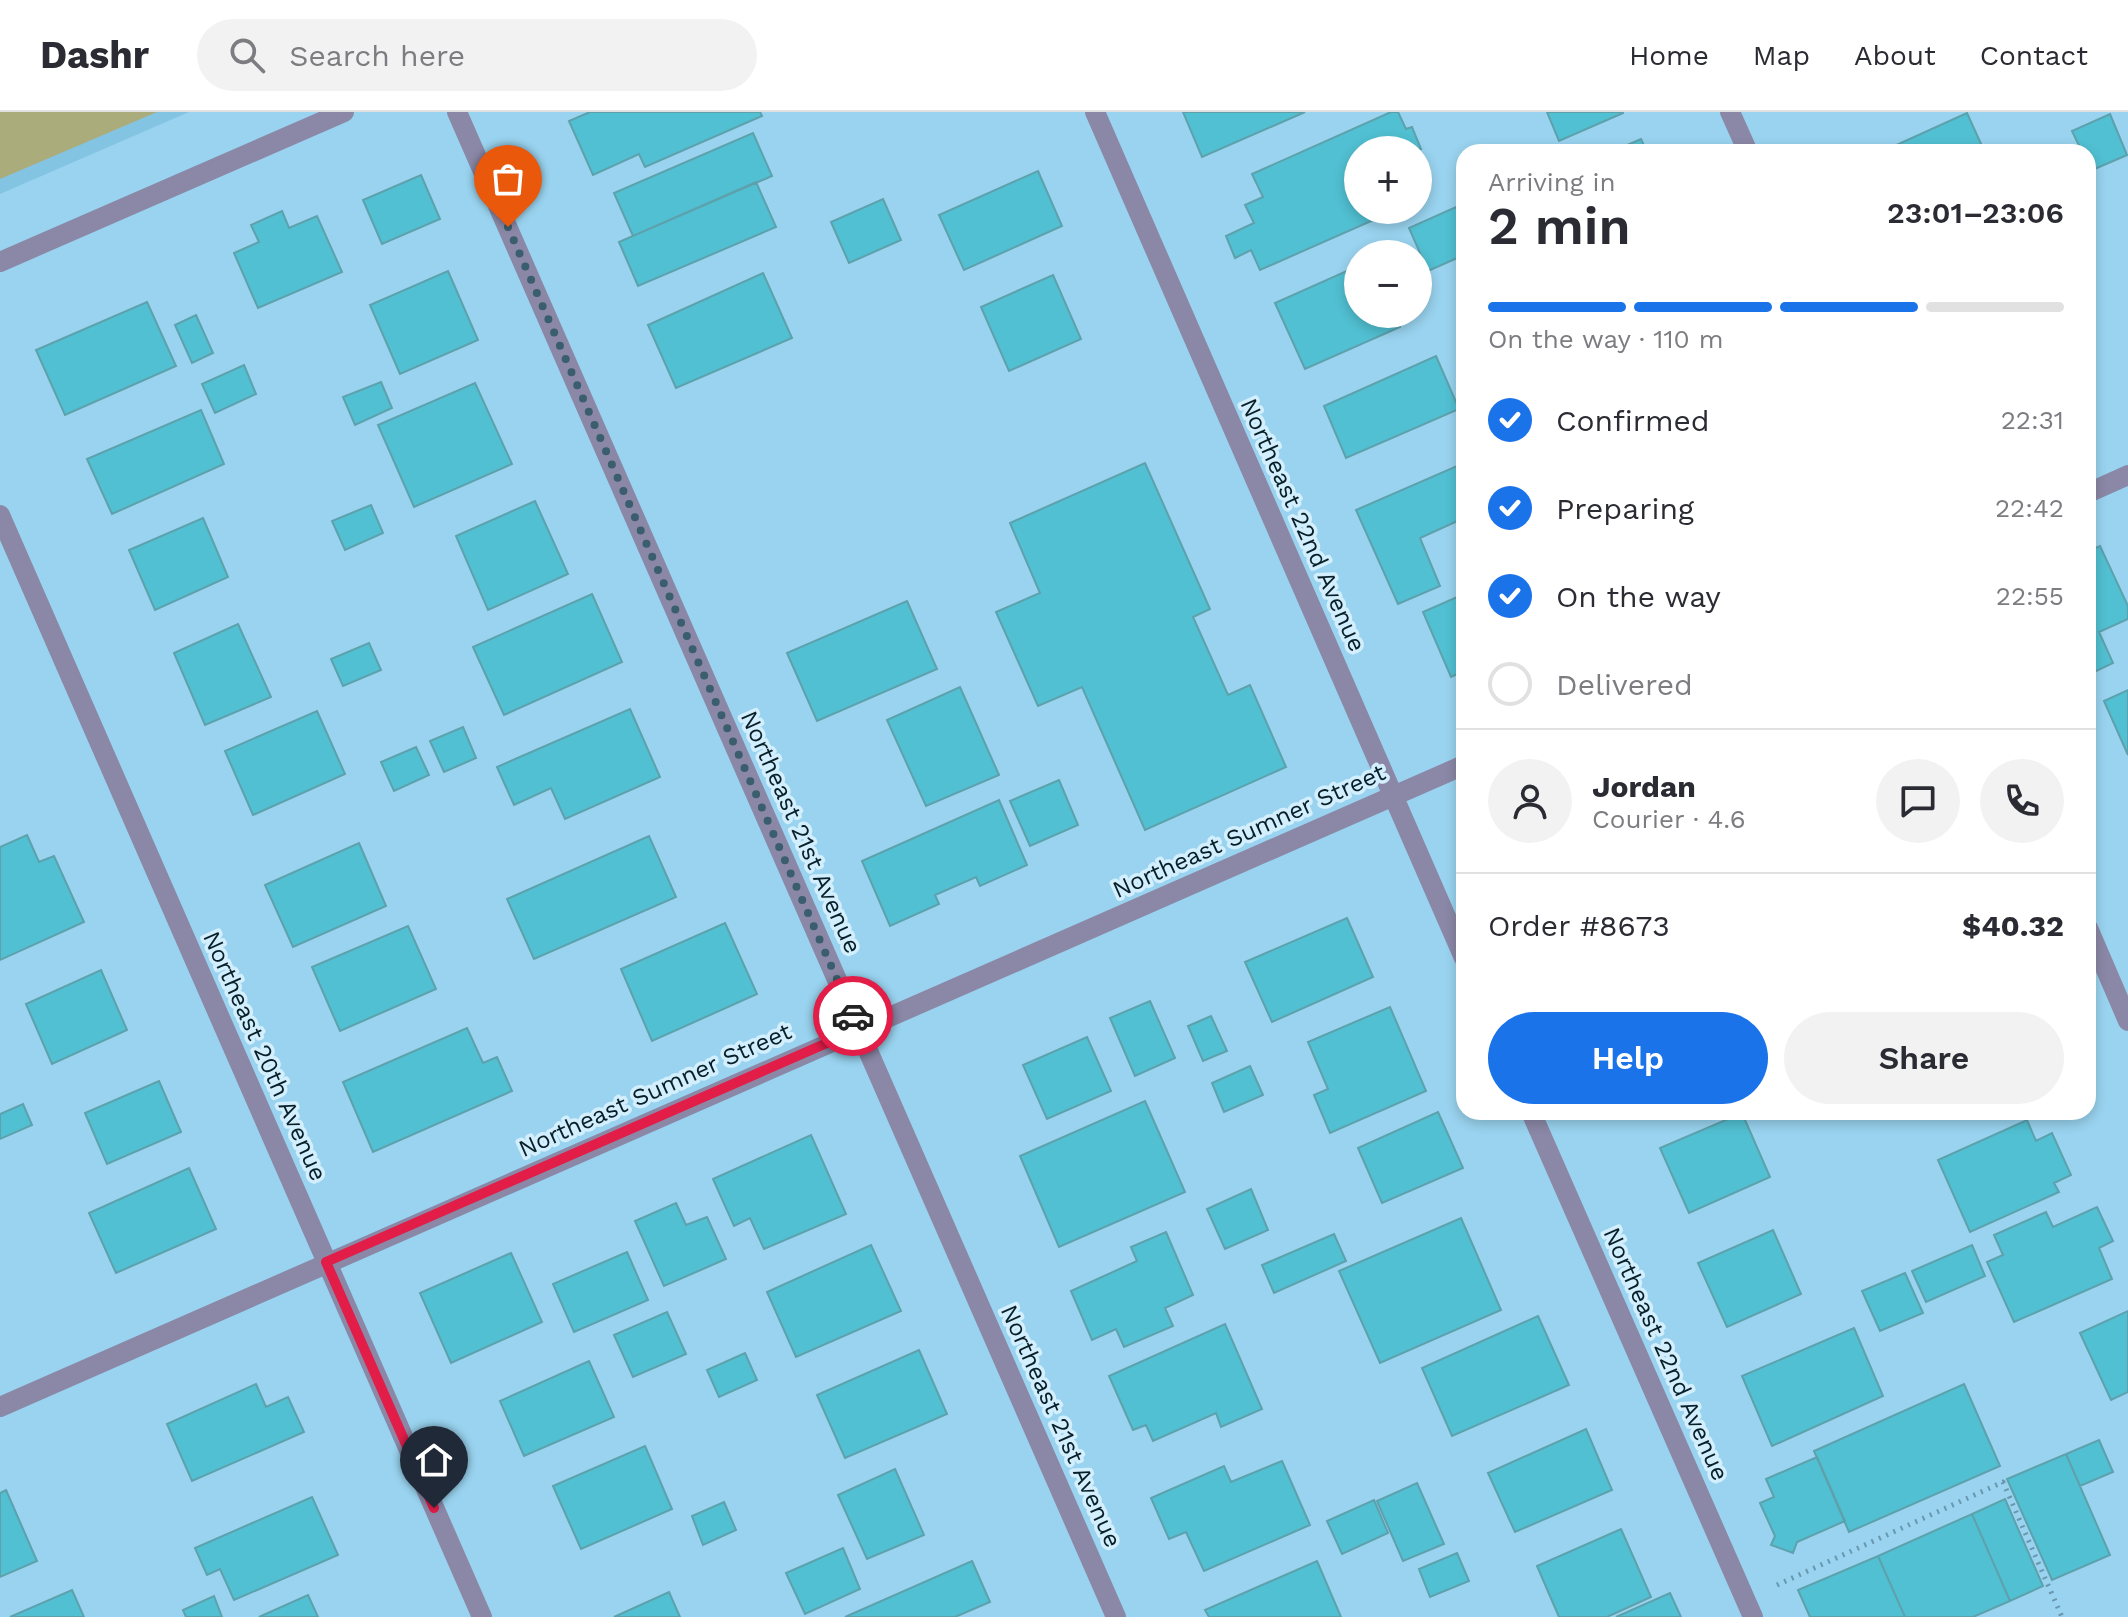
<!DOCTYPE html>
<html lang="en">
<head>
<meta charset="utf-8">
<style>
	body { margin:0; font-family:"Work Sans",sans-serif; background:#f2f2f3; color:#2b2b33; height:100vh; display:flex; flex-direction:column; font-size:30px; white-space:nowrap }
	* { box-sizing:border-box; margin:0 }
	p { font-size:26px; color:#7c7c81 }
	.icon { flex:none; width:44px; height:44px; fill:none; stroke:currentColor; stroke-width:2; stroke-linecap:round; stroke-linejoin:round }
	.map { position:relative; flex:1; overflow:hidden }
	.drawer { position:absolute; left:1456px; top:32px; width:640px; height:976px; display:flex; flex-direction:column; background:#fff; border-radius:24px; box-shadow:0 4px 12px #0003 }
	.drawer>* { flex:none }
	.fabs { position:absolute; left:1344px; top:24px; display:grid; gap:16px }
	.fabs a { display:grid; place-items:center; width:88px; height:88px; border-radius:50%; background:#fff; box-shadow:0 4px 12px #0003; font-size:40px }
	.pin { position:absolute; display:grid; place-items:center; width:68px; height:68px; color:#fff; margin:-82px -34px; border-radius:50% 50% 50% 0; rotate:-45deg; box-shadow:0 0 8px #0007 }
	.pin .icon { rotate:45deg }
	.courier { position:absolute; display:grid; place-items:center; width:80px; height:80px; margin:-40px; border:6px solid #e11d48; border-radius:50%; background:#fff; color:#222; box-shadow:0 2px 10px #0007 }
	.summary em { font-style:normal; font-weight:600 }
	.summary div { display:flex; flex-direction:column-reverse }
	.summary { display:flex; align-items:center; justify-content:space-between; height:136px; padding:0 32px }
	h1 { font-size:52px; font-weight:600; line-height:60px }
	.bar { display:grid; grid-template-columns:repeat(4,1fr); gap:12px 8px; align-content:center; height:96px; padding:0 32px }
	.bar i { height:10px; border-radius:6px; background:#e1e1e2 }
	.bar .on { background:#1a73e8 }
	.bar p { grid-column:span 4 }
	.line { display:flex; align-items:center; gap:20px; padding:0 32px; border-top:2px solid #e1e1e2 }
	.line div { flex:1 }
	.round { display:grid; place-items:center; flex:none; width:84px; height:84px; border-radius:42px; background:#f2f2f3 }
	ol { padding:0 32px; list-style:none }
	li { display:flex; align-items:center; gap:24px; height:88px }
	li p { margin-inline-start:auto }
	li .icon { padding:8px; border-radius:50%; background:#1a73e8; color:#fff; stroke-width:4 }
	li:last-child { color:#7c7c81 }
	li i { width:44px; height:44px; border:4px solid #e1e1e2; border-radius:50% }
	.cta { display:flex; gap:16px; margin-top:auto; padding:16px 32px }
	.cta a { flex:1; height:92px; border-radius:48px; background:#1a73e8; color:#fff; font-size:32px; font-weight:600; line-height:92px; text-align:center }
	.cta a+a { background:#f2f2f3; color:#2b2b33 }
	header { display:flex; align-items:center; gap:48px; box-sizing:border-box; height:112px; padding:0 40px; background:#fff; border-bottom:2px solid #e1e1e2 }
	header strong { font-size:38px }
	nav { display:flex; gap:44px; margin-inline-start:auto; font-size:28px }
	.search { width:560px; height:72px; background:#f2f2f3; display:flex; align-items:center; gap:20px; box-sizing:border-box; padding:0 28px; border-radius:44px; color:#7c7c81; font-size:30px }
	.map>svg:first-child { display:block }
	.built { fill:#84c4e3 }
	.green { fill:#aaac7c }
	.building { fill:#51c0d2; stroke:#5da1ad; stroke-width:2 }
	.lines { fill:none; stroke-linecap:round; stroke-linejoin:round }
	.path { stroke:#6998ae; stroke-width:5; stroke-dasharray:2 6; stroke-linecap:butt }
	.minor { stroke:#8b88a7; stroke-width:20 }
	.done { stroke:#3a5e6e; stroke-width:8; stroke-dasharray:0 14.4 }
	.route { stroke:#e11d48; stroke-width:10 }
	.labels { text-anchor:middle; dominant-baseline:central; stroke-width:7; stroke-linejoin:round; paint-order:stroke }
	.street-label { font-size:24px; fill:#071f29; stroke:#d3effd }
</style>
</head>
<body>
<header>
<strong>Dashr</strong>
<div class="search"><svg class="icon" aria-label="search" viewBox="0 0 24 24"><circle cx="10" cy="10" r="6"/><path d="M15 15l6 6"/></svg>Search here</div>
<nav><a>Home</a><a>Map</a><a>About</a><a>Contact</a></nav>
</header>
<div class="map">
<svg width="2128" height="1505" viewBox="0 0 2128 1505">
	<rect width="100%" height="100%" fill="#99d3ef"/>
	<path class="built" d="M 0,0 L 189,0 L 0,82 Z"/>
	<path class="green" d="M 0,0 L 157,0 L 0,67 Z"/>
	<path class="building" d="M 590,0 L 760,0 L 762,4 L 645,55 L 639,42 L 593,63 L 569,9 Z
		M 1183,0 L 1305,0 L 1202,45 Z
		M 1391,0 L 1398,0 L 1406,17 L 1412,15 L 1421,37 L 1358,38 L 1358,98 L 1396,98 L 1260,158 L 1251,138 L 1235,146 L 1226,124 L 1254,111 L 1245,93 L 1263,85 L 1252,62 Z
		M 1547,0 L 1623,0 L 1623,1 L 1559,29 Z
		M 1967,1 L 1982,34 L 1968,40 L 1881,40 Z
		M 2110,2 L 2127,43 L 2090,59 L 2088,40 L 2082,40 L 2072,19 Z
		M 753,21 L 772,64 L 633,124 L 614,81 Z
		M 1641,27 L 1647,40 L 1611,40 Z
		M 1038,59 L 1062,114 L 964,158 L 939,103 Z
		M 421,63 L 440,107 L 382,132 L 363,88 Z
		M 756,70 L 776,115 L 638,174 L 619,130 Z
		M 883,87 L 901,128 L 849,151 L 831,110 Z
		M 1456,95 L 1464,113 L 1464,143 L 1428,159 L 1409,116 Z
		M 282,99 L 289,116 L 317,104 L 342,160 L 258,196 L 234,141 L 259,130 L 251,113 Z
		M 1358,154 L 1358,202 L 1394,202 L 1400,215 L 1305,257 L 1275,191 Z
		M 448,159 L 478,228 L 400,262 L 370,193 Z
		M 763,161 L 792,226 L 676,276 L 648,213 Z
		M 1053,163 L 1081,227 L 1009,259 L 981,195 Z
		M 147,190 L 176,254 L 65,303 L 36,238 Z
		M 196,203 L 213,241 L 192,251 L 175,213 Z
		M 1436,244 L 1459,297 L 1346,346 L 1324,294 Z
		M 244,253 L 256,282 L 215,301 L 202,272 Z
		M 381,270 L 392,296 L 355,313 L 343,285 Z
		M 475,271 L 512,352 L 414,395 L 378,313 Z
		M 201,298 L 224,352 L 112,402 L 87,347 Z
		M 1145,351 L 1210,497 L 1193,505 L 1228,583 L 1250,573 L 1286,655 L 1145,718 L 1082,575 L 1038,594 L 996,500 L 1040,481 L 1010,411 Z
		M 1464,351 L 1464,406 L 1420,426 L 1440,474 L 1398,492 L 1356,398 Z
		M 535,389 L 568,462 L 488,498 L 456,424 Z
		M 371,393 L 383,421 L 345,438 L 332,409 Z
		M 203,406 L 228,465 L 155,498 L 129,438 Z
		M 2100,434 L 2128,494 L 2128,507 L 2099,520 L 2113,551 L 2088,563 L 2088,439 Z
		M 592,482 L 622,550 L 504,603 L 473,535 Z
		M 1464,482 L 1464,559 L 1451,565 L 1423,500 Z
		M 907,489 L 937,557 L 817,609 L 787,541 Z
		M 238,512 L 271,585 L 205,613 L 174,541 Z
		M 369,531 L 381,558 L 343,574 L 331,547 Z
		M 960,575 L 999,663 L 926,694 L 887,608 Z
		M 2128,578 L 2128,643 L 2104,589 Z
		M 630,597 L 660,665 L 565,707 L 551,676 L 514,693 L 497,655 Z
		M 317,599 L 345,662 L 253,703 L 225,639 Z
		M 463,615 L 476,646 L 444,660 L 430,629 Z
		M 416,635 L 429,663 L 394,679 L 381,650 Z
		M 1059,668 L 1078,713 L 1030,734 L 1010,689 Z
		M 999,688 L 1027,753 L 980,774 L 976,765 L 935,783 L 939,792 L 890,814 L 862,749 Z
		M 27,723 L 39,750 L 54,744 L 84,810 L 0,848 L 0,735 Z
		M 649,724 L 676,785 L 534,847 L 507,787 Z
		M 359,731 L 386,794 L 293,835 L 265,773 Z
		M 1347,806 L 1373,865 L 1272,910 L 1245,850 Z
		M 725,811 L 757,882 L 652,929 L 621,857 Z
		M 408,814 L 436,877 L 340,919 L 312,855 Z
		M 101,858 L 127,918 L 52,952 L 26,892 Z
		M 1150,889 L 1175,946 L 1135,964 L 1110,906 Z
		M 1390,895 L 1426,979 L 1330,1021 L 1314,983 L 1328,977 L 1308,930 Z
		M 1211,904 L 1227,939 L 1203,949 L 1188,914 Z
		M 467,916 L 483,951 L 497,945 L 512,979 L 373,1040 L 343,970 Z
		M 1087,925 L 1111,979 L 1047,1007 L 1023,953 Z
		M 1250,954 L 1263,983 L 1224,1000 L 1212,971 Z
		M 159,969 L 181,1020 L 107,1052 L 85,1001 Z
		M 1145,989 L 1185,1080 L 1059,1135 L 1020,1044 Z
		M 23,992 L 32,1013 L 0,1027 L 0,1002 Z
		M 1438,1000 L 1463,1056 L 1382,1091 L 1358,1036 Z
		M 1742,1001 L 1770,1065 L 1689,1101 L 1660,1036 Z
		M 2027,1008 L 2036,1029 L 2052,1021 L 2071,1063 L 2054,1071 L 2059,1080 L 1970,1120 L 1938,1048 Z
		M 811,1023 L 846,1102 L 764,1137 L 750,1106 L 734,1114 L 713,1067 Z
		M 189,1056 L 216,1117 L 116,1161 L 89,1101 Z
		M 1251,1077 L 1268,1118 L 1225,1137 L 1207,1097 Z
		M 676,1091 L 686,1113 L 707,1105 L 726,1147 L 664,1174 L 635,1109 Z
		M 2097,1095 L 2113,1129 L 2099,1136 L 2112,1167 L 2014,1210 L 1987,1150 L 2003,1143 L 1994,1123 L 2046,1100 L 2053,1115 Z
		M 1461,1106 L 1501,1198 L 1380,1251 L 1339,1159 Z
		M 1773,1118 L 1801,1182 L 1727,1215 L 1698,1151 Z
		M 1166,1120 L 1193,1183 L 1165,1196 L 1173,1214 L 1124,1235 L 1116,1217 L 1092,1228 L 1071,1179 L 1137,1149 L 1131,1135 Z
		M 1334,1122 L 1346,1149 L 1274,1181 L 1262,1153 Z
		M 871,1133 L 901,1199 L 796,1245 L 767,1180 Z
		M 1972,1133 L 1985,1164 L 1926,1190 L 1912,1159 Z
		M 627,1140 L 648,1188 L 574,1220 L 553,1172 Z
		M 511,1141 L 542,1210 L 451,1251 L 420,1181 Z
		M 1905,1161 L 1923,1201 L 1880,1219 L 1862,1179 Z
		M 2128,1199 L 2128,1280 L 2111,1288 L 2080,1221 Z
		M 667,1200 L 686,1242 L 633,1265 L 614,1223 Z
		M 1538,1204 L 1569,1273 L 1452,1324 L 1422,1256 Z
		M 1225,1212 L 1262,1297 L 1221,1315 L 1216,1301 L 1153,1329 L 1146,1313 L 1133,1318 L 1109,1264 Z
		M 1854,1216 L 1883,1284 L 1772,1334 L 1742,1264 Z
		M 919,1238 L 947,1302 L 845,1346 L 817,1283 Z
		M 745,1241 L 757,1268 L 719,1285 L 707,1258 Z
		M 589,1249 L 614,1305 L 524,1344 L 500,1289 Z
		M 256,1272 L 266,1295 L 288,1285 L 304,1320 L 192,1369 L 167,1312 Z
		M 1964,1272 L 2000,1354 L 1849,1420 L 1814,1339 Z
		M 1586,1317 L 1612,1378 L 1515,1420 L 1488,1361 Z
		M 2099,1328 L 2113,1360 L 2080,1374 L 2066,1342 Z
		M 645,1334 L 672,1397 L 581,1437 L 553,1374 Z
		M 2066,1342 L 2110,1443 L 2052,1468 L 2007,1367 Z
		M 1817,1345 L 1845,1409 L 1797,1430 L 1793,1441 L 1771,1433 L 1775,1424 L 1760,1391 L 1774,1385 L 1766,1367 Z
		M 1282,1349 L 1310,1413 L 1204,1459 L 1186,1420 L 1169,1427 L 1151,1386 L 1224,1354 L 1231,1370 Z
		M 895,1357 L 924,1423 L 867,1447 L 838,1383 Z
		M 1417,1371 L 1444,1432 L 1403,1449 L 1377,1389 Z
		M 6,1378 L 37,1449 L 0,1465 L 0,1381 Z
		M 312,1385 L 338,1443 L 234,1488 L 220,1457 L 207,1463 L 195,1436 Z
		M 2005,1387 L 2043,1474 L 2010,1489 L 1972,1402 Z
		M 1374,1388 L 1388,1421 L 1342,1442 L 1327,1409 Z
		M 724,1390 L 736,1418 L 703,1433 L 692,1404 Z
		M 1972,1402 L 2010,1489 L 1973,1505 L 1905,1505 L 1878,1444 Z
		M 1621,1417 L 1651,1485 L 1607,1505 L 1559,1505 L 1537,1454 Z
		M 843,1436 L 860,1477 L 805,1502 L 786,1461 Z
		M 1457,1441 L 1469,1469 L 1430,1485 L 1419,1457 Z
		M 1878,1444 L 1905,1505 L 1810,1505 L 1798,1478 Z
		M 972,1449 L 990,1490 L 955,1505 L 845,1505 Z
		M 1317,1449 L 1341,1505 L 1209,1505 L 1205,1498 Z
		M 72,1478 L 84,1505 L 10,1505 Z
		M 669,1480 L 680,1505 L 614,1505 Z
		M 1670,1481 L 1681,1505 L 1616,1505 Z
		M 308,1483 L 318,1505 L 259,1505 Z
		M 214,1484 L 222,1505 L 186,1505 L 183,1498 Z"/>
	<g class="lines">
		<path class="path" d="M 1777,1473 L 2003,1370 L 2062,1505"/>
		<path class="minor" d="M 457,0 L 1116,1505
			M 1095,0 L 1464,846
			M 1730,0 L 1748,40
			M 0,150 L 344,0
			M 2088,381 L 2128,363
			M 0,403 L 482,1505
			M 2088,816 L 2128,909
			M 1531,1000 L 1753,1505
			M 0,1295 L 1464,653"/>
	</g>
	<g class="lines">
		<path class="done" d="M 508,115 L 853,904"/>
		<path class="route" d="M 434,1396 L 326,1150 L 859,917 L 853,904"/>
	</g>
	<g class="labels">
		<g class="street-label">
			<text transform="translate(1303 413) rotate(66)">Northeast 22nd Avenue</text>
			<text transform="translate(1249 719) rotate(-24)">Northeast Sumner Street</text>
			<text transform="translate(801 720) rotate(66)">Northeast 21st Avenue</text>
			<text transform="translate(265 944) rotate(66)">Northeast 20th Avenue</text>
			<text transform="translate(655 978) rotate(-24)">Northeast Sumner Street</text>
			<text transform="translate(1666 1242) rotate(66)">Northeast 22nd Avenue</text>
			<text transform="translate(1061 1314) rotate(66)">Northeast 21st Avenue</text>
		</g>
	</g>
</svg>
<div class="fabs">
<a>+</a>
<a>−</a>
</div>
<div class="pin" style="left:508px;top:115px;background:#ea580c"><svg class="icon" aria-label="bag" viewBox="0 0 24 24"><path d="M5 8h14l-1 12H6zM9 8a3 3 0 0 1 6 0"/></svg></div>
<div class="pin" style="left:434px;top:1396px;background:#1f2937"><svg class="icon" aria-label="home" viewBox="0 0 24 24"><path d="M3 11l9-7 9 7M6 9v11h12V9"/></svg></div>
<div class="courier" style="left:853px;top:904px"><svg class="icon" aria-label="car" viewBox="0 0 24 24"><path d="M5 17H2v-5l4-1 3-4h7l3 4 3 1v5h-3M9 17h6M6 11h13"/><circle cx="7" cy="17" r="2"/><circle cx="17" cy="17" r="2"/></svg></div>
<section class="drawer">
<div class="summary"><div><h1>2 min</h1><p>Arriving in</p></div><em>23:01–23:06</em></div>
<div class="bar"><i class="on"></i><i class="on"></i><i class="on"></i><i></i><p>On the way · 110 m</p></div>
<ol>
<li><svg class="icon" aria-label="check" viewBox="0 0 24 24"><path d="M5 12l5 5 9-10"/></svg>Confirmed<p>22:31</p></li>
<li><svg class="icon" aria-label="check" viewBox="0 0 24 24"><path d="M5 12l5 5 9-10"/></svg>Preparing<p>22:42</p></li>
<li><svg class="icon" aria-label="check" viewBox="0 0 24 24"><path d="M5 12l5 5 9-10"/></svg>On the way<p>22:55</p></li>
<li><i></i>Delivered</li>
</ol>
<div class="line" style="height:144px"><a class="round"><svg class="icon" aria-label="person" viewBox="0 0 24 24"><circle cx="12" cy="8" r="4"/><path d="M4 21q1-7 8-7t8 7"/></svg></a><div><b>Jordan</b><p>Courier · 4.6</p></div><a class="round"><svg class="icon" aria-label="chat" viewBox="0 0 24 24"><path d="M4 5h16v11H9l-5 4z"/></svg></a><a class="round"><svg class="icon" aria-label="phone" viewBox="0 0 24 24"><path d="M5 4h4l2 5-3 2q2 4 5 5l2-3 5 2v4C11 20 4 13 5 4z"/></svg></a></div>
<div class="line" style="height:104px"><div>Order #8673</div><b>$40.32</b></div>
<div class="cta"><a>Help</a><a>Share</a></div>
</section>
</div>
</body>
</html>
